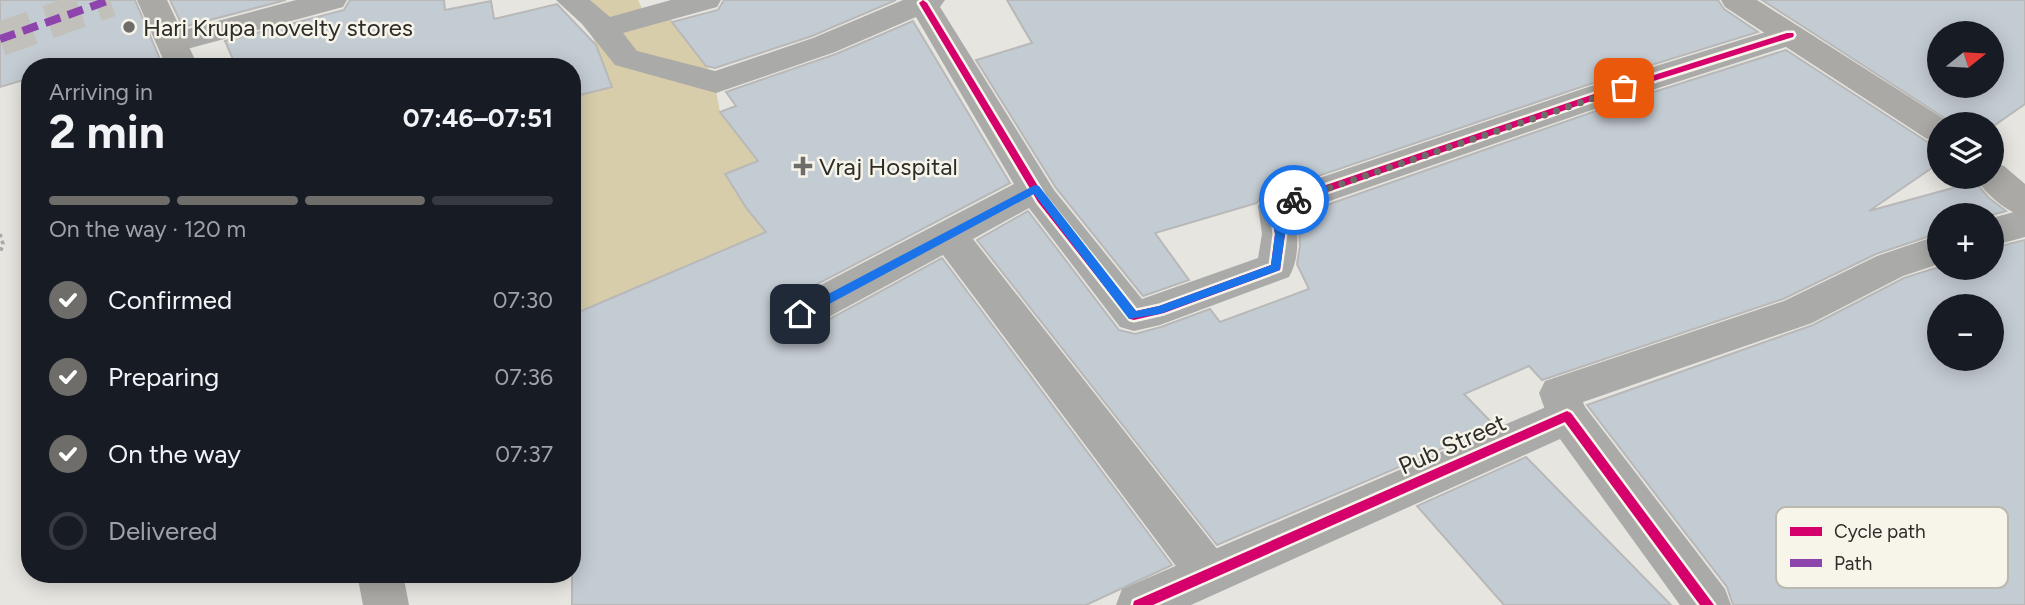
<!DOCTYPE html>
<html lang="en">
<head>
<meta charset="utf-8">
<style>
	body { margin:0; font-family:Figtree,sans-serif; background:#242831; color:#f1f3f6; height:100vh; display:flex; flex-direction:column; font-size:26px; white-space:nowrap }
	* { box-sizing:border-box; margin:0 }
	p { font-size:23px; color:#9ea1a6 }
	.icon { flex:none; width:38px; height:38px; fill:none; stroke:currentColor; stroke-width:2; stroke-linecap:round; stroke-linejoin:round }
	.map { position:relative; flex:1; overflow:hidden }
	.drawer { position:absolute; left:21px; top:58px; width:560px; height:525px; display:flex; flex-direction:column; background:#171b24; border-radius:28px; box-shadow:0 4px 18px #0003 }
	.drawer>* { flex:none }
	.needle { width:46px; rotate:72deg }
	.fabs { position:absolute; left:1927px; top:21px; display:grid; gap:14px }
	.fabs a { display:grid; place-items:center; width:77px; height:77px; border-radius:50%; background:#171b24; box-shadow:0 4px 18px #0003; font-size:35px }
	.pin { position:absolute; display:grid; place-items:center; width:60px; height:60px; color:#fff; margin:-30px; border-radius:14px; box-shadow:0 4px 10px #0006 }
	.courier { position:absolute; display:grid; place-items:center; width:70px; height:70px; margin:-35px; border:5px solid #1a73e8; border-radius:50%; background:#fff; color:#222; box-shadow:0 2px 9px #0007 }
	.head em { font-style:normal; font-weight:700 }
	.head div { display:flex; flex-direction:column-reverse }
	.head { display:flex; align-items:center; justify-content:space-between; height:119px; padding:0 28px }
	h1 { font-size:46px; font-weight:700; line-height:52px }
	.bar { display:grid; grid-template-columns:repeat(4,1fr); gap:10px 7px; align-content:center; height:84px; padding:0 28px }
	.bar i { height:9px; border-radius:5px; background:#363941 }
	.bar .selected { background:#6e6d69 }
	.bar p { grid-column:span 4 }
	ol { padding:0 28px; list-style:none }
	li { display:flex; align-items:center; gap:21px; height:77px }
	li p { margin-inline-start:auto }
	li .icon { padding:7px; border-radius:50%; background:#6e6d69; color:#fff; stroke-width:4 }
	li:last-child { color:#9ea1a6 }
	li i { width:38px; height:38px; border:4px solid #363941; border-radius:50% }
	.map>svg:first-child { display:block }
	.green { fill:#d7cdaa }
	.building { fill:#c4ccd3; stroke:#b8b8b8; stroke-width:2; fill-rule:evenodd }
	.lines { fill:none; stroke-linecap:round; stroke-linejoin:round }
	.pedestrian-tunnel { stroke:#c1c0bb; stroke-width:34; stroke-dasharray:34 17; stroke-linecap:butt }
	.path { stroke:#a8a7a4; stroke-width:3.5; stroke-dasharray:3.5 3.5; stroke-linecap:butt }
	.minor { fill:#aaaaa8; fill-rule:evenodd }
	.tertiary { fill:#aaaaa8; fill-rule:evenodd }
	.secondary { fill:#aaa9a6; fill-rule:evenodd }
	.quiet { stroke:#8e44ad; stroke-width:8; stroke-dasharray:16 8; stroke-linecap:butt }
	.cycleway-casing { stroke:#f7f4e9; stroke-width:5 }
	.cycleway { fill:#d6006c; fill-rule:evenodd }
	.route { fill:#1a73e8 }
	.done { stroke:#6e6d69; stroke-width:7; stroke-dasharray:0 12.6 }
	.poi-dot { fill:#6e6d69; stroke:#f7f4e9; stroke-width:2.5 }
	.labels { text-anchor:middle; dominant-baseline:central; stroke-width:5; stroke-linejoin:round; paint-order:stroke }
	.poi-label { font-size:24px; fill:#2e2c29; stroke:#f7f4e9; text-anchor:start }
	.street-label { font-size:24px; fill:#2e2c29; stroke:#f7f4e9 }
	.key { fill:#f7f4e9; stroke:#bbb8af; stroke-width:2 }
	.key-label { font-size:19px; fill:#2e2c29 }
</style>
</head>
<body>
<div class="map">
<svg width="2025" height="605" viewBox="0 0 2025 605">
	<rect width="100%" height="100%" fill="#e6e5e0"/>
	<path class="green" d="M 560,0 L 638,0 L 644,13 L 664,7 L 675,26 L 713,75 L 720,112 L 758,161 L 725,175 L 747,209 L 766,232 L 572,315 L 572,97 L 612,87 L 589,28 L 578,13 L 560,4 Z"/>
	<path class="building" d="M 0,0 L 135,0 L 163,66 L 30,66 L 30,78 L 0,87 Z
		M 170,0 L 286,0 L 183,27 Z
		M 350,0 L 444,0 L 445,10 L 491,1 L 494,19 L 557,4 L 596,45 L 612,87 L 572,97 L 572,66 L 236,66 L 225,41 L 344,10 Z
		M 724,0 L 896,0 L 812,36 L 715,68 L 706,66 L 672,22 L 718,10 Z
		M 1007,0 L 1718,0 L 1724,9 L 1758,32 L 1587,85 L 1262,195 L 1257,203 L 1155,233 L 1189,280 L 1143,296 L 1056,188 L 976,60 L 1032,43 Z
		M 1762,0 L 2025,0 L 2025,104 L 1992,127 L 1992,124 L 1954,124 ZM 1939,33 L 1992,33 L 1992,86 L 1939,86 Z
		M 913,21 L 1010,183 L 785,301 L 779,313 L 784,326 L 799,332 L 815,327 L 942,258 L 1172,565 L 1086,605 L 572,605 L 572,315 L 766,232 L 747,209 L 725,174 L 758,161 L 720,112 L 736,106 L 726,92 L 836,54 Z
		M 1786,50 L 1926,141 L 1939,145 L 1939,163 L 1869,211 L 1975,182 L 1989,198 L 2006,211 L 1992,215 L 1939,215 L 1939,233 L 1876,254 L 1783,299 L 1542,380 L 1529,366 L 1464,394 L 1495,426 L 1217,545 L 977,240 L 1028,211 L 1119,330 L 1135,334 L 1161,327 L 1210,309 L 1220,322 L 1309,289 L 1297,264 L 1300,246 L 1298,215 L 1613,105 Z
		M 2025,240 L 2025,605 L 1733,605 L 1727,587 L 1587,405 L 1813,325 L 1904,278 L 1939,267 L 1992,268 L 1992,248 ZM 1939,306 L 1992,306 L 1992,359 L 1939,359 Z
		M 1526,457 L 1671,605 L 1504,605 L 1417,506 Z"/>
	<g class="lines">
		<path class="pedestrian-tunnel" d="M 0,39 L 110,0"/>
		<path class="path" d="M 0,234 L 3,244 L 0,253"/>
		<path class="minor" d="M 296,0 L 347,0 L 343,7 L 172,53 L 161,50 L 156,43 L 161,36 Z
			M 556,0 L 590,0 L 610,17 L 671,0 L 721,0 L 717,7 L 623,33 L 637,51 L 715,71 L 813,38 L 903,0 L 945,0 L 940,7 L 1054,190 L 1142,299 L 1258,258 L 1262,234 L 1258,206 L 1263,197 L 1588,87 L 1779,28 L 1790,25 L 1801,28 L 1806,35 L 1801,42 L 1612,103 L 1295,213 C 1298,235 1300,258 1289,277 L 1160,325 L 1134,331 L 1120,327 L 1029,208 L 973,239 L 1225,559 L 1232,574 L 1225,589 L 1209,596 L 1193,589 L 943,255 L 814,325 L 800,329 L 786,325 L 781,314 L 786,303 L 1014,184 L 916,17 L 835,52 L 716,93 L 615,65 L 582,24 Z
			M 2025,209 L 2025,237 L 1992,246 L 1992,218 Z
			M 1939,235 L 1939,264 L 1903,276 L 1812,323 L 1583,402 L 1588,416 L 1582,429 L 1567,434 L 1552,429 L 1539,393 L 1545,381 L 1784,301 L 1877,256 Z"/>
		<path class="tertiary" d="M 1567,398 L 1582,403 L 1725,589 L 1731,605 L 1680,605 L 1560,439 L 1191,605 L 1116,605 L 1122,589 Z"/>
		<path class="secondary" d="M 137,0 L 167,0 L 198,66 L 166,66 Z
			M 1721,0 L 1757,0 L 1952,124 L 1939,124 L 1939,143 L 1927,139 L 1725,7 Z
			M 1992,162 L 2004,166 L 2025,184 L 2025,217 C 2007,212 1985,194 1975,177 L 1992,177 Z
			M 357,574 L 403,574 L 409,605 L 363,605 Z"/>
		<path class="quiet" d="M 0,39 L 110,0"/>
		<defs>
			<path id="cycleway" d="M 923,0 L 927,3 L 1044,196 L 1136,311 L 1159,306 L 1271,265 L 1275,234 L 1271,206 L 1273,203 L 1597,93 L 1787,33 L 1793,33 L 1794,35 L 1793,37 L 1603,97 L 1281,208 L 1285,234 L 1280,270 L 1164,313 L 1134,320 L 1130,319 L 1038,202 L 919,3 Z
				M 1567,411 L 1571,413 L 1714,605 L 1700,605 L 1565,422 L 1153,605 L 1133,605 L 1134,601 Z"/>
		</defs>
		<use href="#cycleway" class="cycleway-casing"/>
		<use href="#cycleway" class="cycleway"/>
	</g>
	<path class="route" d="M 1035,185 L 1039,186 L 1136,311 L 1159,306 L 1271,265 L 1275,234 L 1270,206 L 1294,196 L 1299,200 L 1281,208 L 1285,234 L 1280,270 L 1160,314 L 1129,319 L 1034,194 L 805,317 L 796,317 L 796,311 Z"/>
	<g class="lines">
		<path class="done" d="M 1294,200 L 1624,88"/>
	</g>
	<g class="poi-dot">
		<circle cx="129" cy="27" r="7"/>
		<path d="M799.5 155.5h7v7h7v7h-7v7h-7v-7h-7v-7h7z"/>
	</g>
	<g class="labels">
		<g class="poi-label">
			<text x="143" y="27">Hari Krupa novelty stores</text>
			<text x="819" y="166">Vraj Hospital</text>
		</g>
		<g class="street-label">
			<text transform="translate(1452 444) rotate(-24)">Pub Street</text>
		</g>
	</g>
	<rect x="1776" y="507" width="232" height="81" rx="10" class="key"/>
	<rect x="1790" y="527" width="32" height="9" fill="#d6006c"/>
	<rect x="1790" y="559" width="32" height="8" fill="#8e44ad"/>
	<g class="key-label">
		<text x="1834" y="538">Cycle path</text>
		<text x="1834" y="570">Path</text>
	</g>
</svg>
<div class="fabs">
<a><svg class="needle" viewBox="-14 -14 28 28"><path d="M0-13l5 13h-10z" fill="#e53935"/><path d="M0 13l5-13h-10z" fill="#9ea1a6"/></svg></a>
<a><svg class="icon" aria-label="layers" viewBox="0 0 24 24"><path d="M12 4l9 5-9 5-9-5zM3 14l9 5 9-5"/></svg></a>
<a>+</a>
<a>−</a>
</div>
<div class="pin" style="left:1624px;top:88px;background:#ea580c"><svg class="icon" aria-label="bag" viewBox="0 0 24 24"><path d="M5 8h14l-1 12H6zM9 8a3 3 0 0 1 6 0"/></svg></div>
<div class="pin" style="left:800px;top:314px;background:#1f2937"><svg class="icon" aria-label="home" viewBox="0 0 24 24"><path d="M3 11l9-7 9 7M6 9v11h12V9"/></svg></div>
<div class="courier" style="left:1294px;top:200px"><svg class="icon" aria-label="bike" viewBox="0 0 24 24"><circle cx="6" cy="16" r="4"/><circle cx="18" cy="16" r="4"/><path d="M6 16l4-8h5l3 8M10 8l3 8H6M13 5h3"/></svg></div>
<section class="drawer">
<div class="head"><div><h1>2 min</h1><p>Arriving in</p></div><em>07:46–07:51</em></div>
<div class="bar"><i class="selected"></i><i class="selected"></i><i class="selected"></i><i></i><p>On the way · 120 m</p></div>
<ol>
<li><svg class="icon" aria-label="check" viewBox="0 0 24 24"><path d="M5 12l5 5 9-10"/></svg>Confirmed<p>07:30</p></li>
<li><svg class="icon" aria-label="check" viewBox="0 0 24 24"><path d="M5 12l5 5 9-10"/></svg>Preparing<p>07:36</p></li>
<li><svg class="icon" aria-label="check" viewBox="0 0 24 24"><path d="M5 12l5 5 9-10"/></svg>On the way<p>07:37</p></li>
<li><i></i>Delivered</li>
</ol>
</section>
</div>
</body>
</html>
